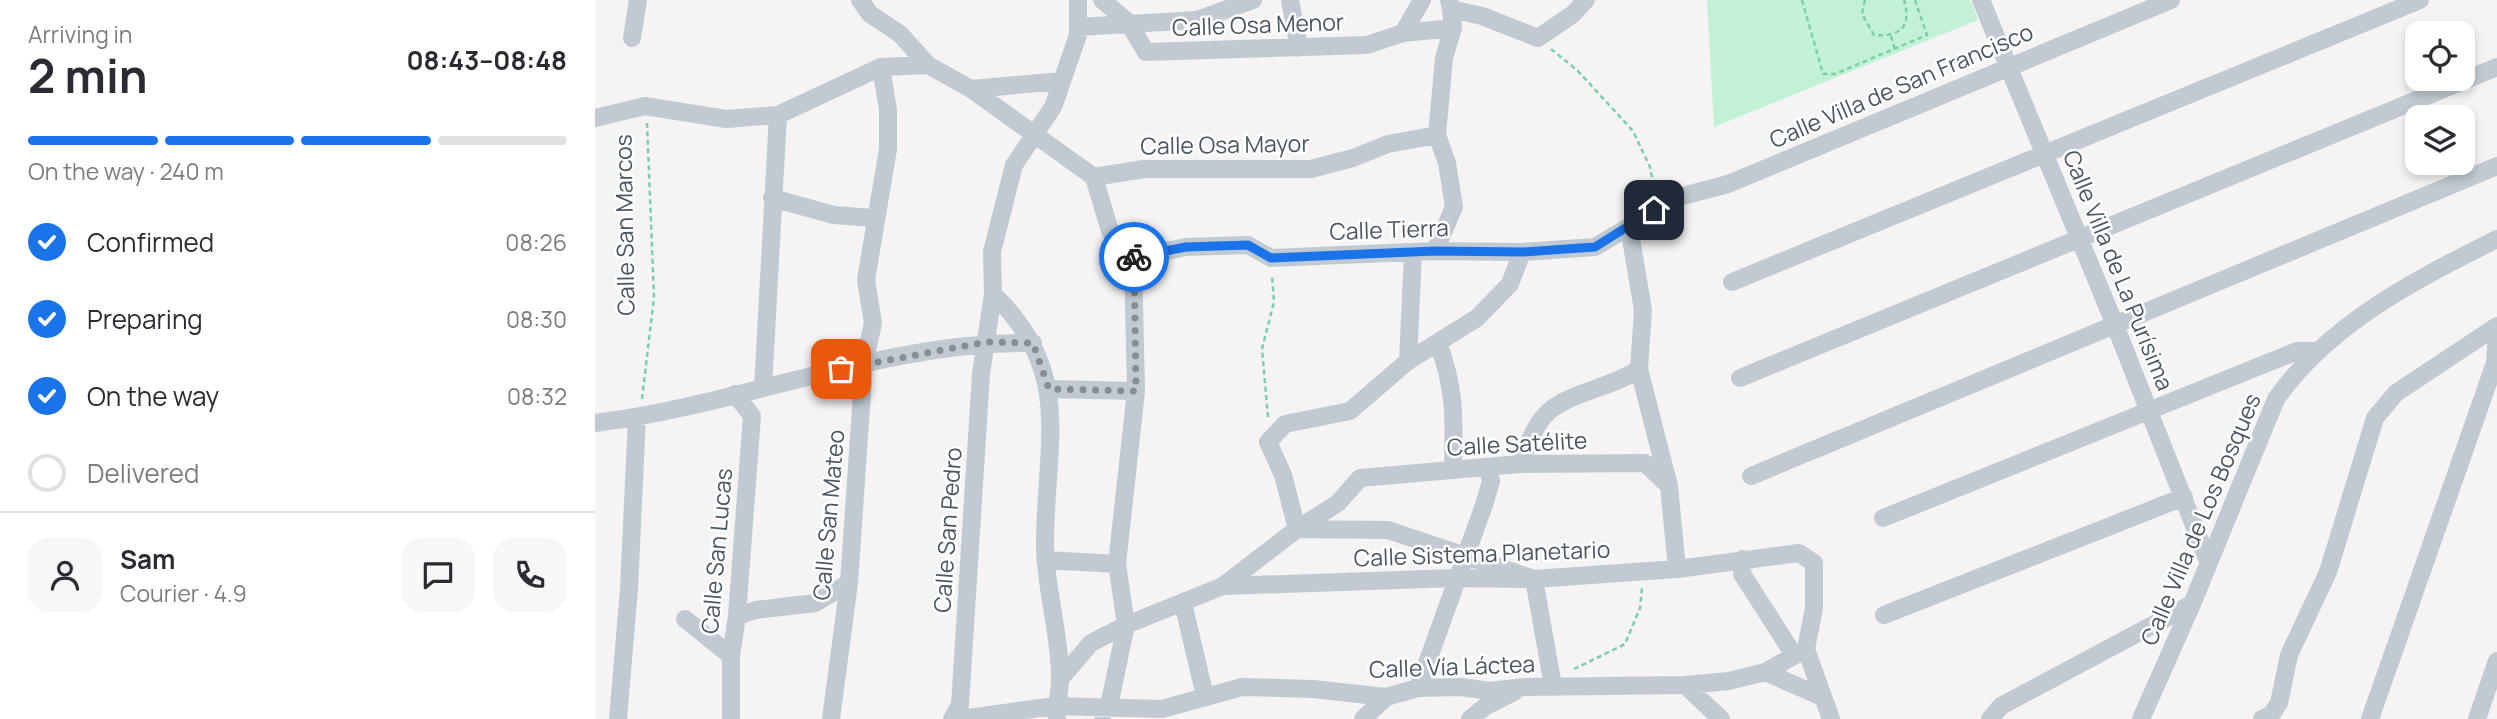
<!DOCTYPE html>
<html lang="en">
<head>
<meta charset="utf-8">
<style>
	body { margin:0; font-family:Manrope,sans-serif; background:#f7f7f7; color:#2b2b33; height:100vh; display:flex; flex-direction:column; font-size:26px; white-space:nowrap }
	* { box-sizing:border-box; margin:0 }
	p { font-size:23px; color:#7c7c81 }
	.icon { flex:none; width:38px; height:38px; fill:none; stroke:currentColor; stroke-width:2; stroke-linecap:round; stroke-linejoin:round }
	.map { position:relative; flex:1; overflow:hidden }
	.details { display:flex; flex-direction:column; background:#fff; width:595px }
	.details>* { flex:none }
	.controls { position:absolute; left:1810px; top:21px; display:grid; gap:14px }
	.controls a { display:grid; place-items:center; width:70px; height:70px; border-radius:14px; background:#fff; box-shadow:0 4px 10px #0003; font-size:35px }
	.pin { position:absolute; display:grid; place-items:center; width:60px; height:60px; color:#fff; margin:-30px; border-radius:14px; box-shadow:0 4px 10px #0006 }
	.courier { position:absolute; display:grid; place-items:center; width:70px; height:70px; margin:-35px; border:5px solid #1a73e8; border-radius:50%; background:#fff; color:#222; box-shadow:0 2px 9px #0007 }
	.head em { font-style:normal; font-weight:700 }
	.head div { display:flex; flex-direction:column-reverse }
	.head { display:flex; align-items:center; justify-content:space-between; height:119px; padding:0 28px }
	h1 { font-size:46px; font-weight:700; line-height:52px }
	.bar { display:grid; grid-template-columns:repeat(4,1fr); gap:10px 7px; align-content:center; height:84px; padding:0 28px }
	.bar i { height:9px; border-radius:5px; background:#e1e1e2 }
	.bar .on { background:#1a73e8 }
	.bar p { grid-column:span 4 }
	.line { display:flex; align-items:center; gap:18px; padding:0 28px; border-top:2px solid #e1e1e2 }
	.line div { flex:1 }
	.round { display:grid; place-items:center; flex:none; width:74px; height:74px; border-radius:21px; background:#f7f7f7 }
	ol { padding:0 28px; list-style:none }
	li { display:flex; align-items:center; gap:21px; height:77px }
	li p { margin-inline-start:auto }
	li .icon { padding:7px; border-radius:50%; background:#1a73e8; color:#fff; stroke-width:4 }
	li:last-child { color:#7c7c81 }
	li i { width:38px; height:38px; border:4px solid #e1e1e2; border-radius:50% }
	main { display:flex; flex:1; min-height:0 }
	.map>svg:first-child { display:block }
	.green { fill:#c3f1d5 }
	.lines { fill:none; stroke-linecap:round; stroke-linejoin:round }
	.path { stroke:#7ad0a6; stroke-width:2.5; stroke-dasharray:5 3.5; stroke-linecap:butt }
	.minor { stroke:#c1cad2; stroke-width:18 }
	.done { stroke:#868d94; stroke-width:7; stroke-dasharray:0 12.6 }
	.route { stroke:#1a73e8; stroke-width:9 }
	.labels { text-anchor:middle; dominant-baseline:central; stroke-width:5; stroke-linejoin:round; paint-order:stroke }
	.street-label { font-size:23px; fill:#4a5661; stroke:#fff }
</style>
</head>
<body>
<main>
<section class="details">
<div class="head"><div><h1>2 min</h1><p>Arriving in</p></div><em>08:43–08:48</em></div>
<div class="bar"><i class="on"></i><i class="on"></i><i class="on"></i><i></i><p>On the way · 240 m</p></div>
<ol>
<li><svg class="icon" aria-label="check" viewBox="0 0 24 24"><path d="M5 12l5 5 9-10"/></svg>Confirmed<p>08:26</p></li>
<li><svg class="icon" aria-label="check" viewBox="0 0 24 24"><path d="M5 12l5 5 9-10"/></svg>Preparing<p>08:30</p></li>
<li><svg class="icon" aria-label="check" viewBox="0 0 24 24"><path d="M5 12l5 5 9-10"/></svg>On the way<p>08:32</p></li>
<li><i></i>Delivered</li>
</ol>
<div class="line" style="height:126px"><a class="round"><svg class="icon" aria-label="person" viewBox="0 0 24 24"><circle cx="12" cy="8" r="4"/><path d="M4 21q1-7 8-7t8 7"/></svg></a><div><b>Sam</b><p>Courier · 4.9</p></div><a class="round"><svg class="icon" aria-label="chat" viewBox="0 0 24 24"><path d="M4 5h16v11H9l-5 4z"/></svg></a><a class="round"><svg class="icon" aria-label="phone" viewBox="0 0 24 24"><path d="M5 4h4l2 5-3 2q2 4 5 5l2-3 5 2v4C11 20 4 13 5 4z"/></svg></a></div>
</section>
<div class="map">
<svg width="1902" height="719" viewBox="0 0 1902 719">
	<rect width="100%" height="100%" fill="#f5f3f3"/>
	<path class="green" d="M 1112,0 L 1375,0 L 1383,20 L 1119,127 Z"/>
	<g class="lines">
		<path class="path" d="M 1207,0 L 1228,74 L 1240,74 L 1332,35 L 1320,0
			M 1270,0 L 1267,14 L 1279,35 C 1305,37 1317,27 1309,0
			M 1296,36 L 1300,50
			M 956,49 L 982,70 L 1038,131 L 1055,167 L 1060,193
			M 47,399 L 59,297 L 52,123
			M 673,417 L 667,349 L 679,302 L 677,275
			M 979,669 L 1030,644 L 1045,608 L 1047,588"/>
		<path class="minor" d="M 265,0 L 275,14 L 305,34 L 333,65
			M 507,0 L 533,22 L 551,52 L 772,45 L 808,33 L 858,28
			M 695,0 L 704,48
			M 854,0 L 856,9 L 887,16 L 943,38 L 978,14 L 991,0
			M 1386,0 L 1520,325 L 1613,561
			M 483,27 L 602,20 L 658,0
			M 808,33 L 827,0
			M 37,38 L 43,0
			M 376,89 L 499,177
			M 0,118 L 50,106 L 131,119 L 183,115 L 286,67 L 333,65 L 376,89 L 467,81
			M 499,177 L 515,231 L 538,258 L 591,247 L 653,245 L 676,258 L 840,251 L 927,252 L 1000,247 L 1084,197 L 1133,184 L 1576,0
			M 499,177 L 549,169 L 716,169 L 758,158 L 793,144 L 842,135
			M 177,198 L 239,215 L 279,218
			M 1034,227 L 1048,310 L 1044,369 L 1074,486 L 1082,569
			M 840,251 L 859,207 L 852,163 L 842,135 L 849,58 L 858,28 L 856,9
			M 927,252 L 915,284 L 882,318 L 813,361 L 755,411 L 690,424 L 673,442 L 688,475 L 702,529 L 743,503 L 765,478 L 925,464 L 1050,463 L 1074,486
			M 1137,282 L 1825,0
			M 398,294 C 480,372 450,444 450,544 C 450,588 465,632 465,677 C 466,691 460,704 462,719
			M 843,343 C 861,390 859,422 858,470
			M 813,361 L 818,253
			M 1145,378 L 1902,67
			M 168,388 L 183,115
			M 454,389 L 541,391
			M 0,423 C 147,405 288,341 438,343
			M 925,464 C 933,445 941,420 958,408 C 984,390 1018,387 1044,369
			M 1156,476 L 1902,166
			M 1288,518 L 1702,351 L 1724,351
			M 1148,559 L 1147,574 L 1199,655
			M 450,560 L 522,564
			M 628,586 L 861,578 L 939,579 L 1082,569 L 1204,553 L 1219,563 L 1219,608 L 1211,649 L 1236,719
			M 588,603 L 610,696
			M 1289,615 L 1589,497
			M 142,616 L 161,610 L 220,603 L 254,583
			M 90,619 L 136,656
			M 1170,672 L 1225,696
			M 466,678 L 496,643 L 531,625 L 628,586 L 702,529 L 793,530 L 939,579 L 958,686
			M 1090,685 L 1126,719
			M 823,688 L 889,505 L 896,481 L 893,469
			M 507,714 L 514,706 L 531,625 L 522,564 L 541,391 L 538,258
			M 23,719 L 34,589 L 42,417
			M 136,719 L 136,656 L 142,616 L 157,416 L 140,394
			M 236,719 L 254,583 L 269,364 L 278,323 L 271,280 L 293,149 L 293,110 L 286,67
			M 357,719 L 365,705 L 386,374 L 398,294 L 397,252 L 419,165 L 458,107 L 483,35 L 483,0
			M 366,719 L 460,706 L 567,709 L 647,687 L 718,689 L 791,697 L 823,688 L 866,687 L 894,691 L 930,687 L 1090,685 L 1134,681 L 1170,672 L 1211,649
			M 768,719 L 791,697
			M 875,719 L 891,706 L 919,692
			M 1395,719 L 1406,706 L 1597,604
			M 1546,719 L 1597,604 L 1681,399 C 1735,323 1820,280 1902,239
			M 1667,719 L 1676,715 L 1684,703 L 1694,655 L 1733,572 L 1780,418 L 1801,393 L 1902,326
			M 1775,719 L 1900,363 L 1902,331
			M 1882,719 L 1902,661"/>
	</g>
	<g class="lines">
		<path class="done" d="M 246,369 L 391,342 L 438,343 L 454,389 L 541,391 L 539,257"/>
		<path class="route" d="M 539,257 L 591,247 L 653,245 L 676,258 L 840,251 L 928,252 L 1000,247 L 1059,210"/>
	</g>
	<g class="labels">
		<g class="street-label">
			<text transform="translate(663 24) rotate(-2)">Calle Osa Menor</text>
			<text transform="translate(1306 85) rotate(-23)">Calle Villa de San Francisco</text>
			<text transform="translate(630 144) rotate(-1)">Calle Osa Mayor</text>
			<text transform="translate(29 225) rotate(-91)">Calle San Marcos</text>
			<text transform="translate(794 229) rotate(-2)">Calle Tierra</text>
			<text transform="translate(1524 270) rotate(68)">Calle Villa de La Purísima</text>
			<text transform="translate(922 443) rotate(-3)">Calle Satélite</text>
			<text transform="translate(233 515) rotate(-85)">Calle San Mateo</text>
			<text transform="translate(1605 519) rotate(-67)">Calle Villa de Los Bosques</text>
			<text transform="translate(352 530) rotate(-86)">Calle San Pedro</text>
			<text transform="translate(121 551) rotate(-85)">Calle San Lucas</text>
			<text transform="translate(887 553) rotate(-2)">Calle Sistema Planetario</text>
			<text transform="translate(857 666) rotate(-2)">Calle Vía Láctea</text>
		</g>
	</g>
</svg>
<div class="controls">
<a><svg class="icon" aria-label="locate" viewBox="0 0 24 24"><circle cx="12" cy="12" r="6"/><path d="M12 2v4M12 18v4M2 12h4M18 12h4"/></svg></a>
<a><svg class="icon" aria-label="layers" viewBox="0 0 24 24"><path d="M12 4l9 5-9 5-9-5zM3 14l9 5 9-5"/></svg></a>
</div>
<div class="pin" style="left:246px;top:369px;background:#ea580c"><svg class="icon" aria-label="bag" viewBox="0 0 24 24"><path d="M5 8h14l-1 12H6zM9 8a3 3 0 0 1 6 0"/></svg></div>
<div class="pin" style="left:1059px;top:210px;background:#1f2937"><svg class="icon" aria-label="home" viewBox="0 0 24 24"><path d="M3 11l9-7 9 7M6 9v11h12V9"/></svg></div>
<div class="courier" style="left:539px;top:257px"><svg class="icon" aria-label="bike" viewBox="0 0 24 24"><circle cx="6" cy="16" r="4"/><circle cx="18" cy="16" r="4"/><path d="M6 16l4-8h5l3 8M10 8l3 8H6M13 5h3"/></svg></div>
</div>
</main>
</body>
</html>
